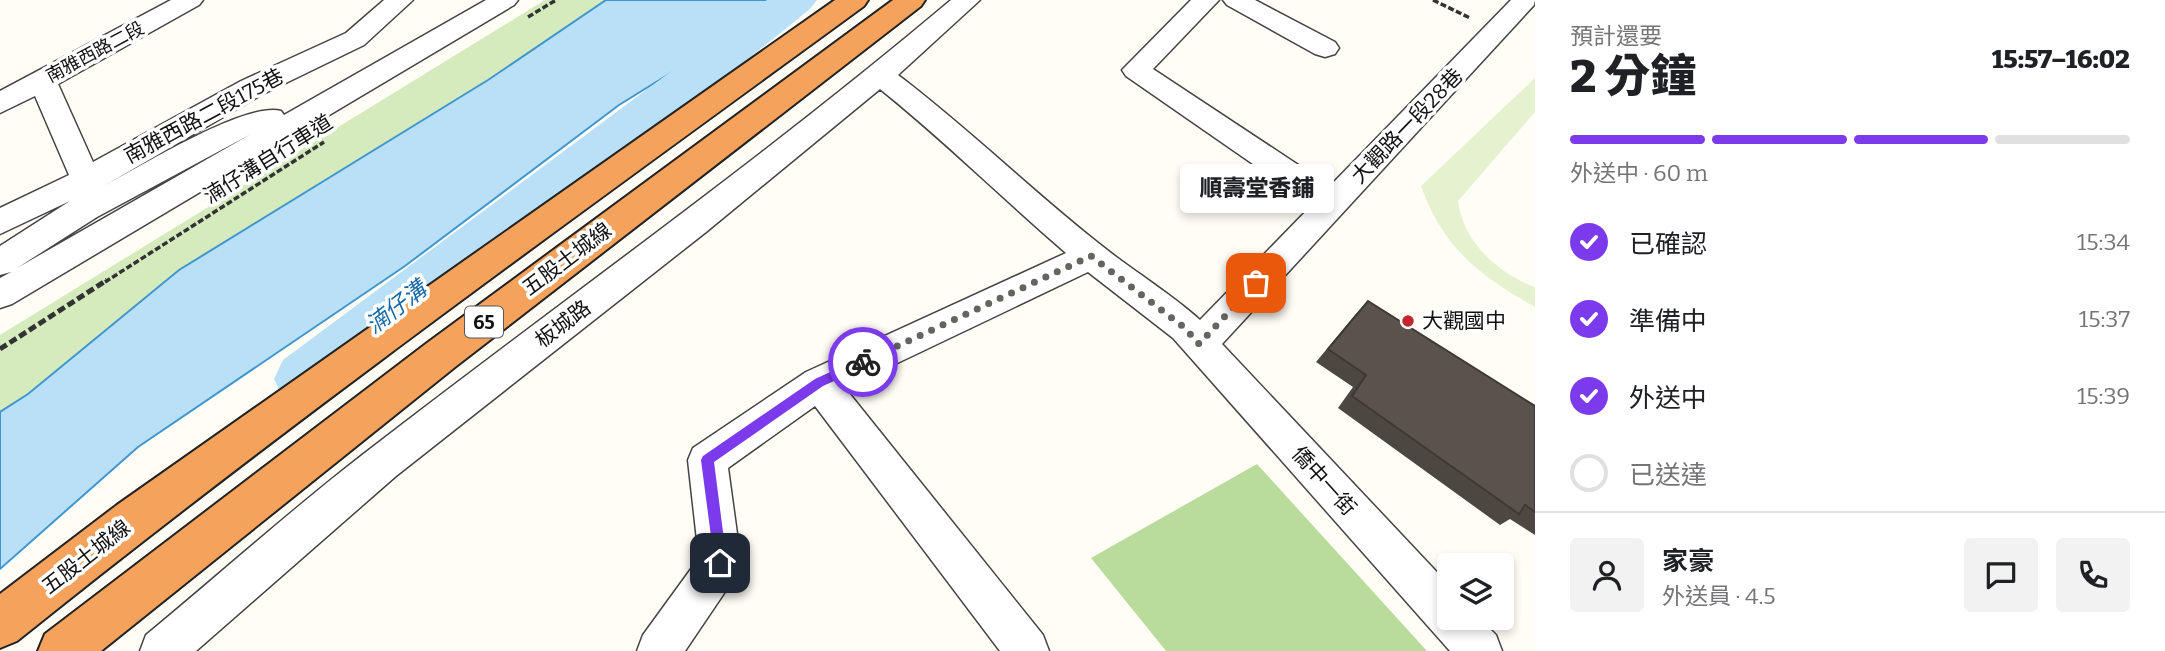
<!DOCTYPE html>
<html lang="zh-TW">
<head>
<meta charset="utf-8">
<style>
	body { margin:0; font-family:Bitter,"Noto Sans TC",serif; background:#f2f2f2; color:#202124; height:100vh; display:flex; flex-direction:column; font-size:26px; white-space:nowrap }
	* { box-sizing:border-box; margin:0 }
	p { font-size:23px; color:#757577 }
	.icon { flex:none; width:38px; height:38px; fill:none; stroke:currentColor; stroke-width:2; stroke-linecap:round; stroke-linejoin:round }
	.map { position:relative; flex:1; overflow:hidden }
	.details { display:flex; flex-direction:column; background:#fff; width:630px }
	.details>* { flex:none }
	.controls { position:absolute; left:1437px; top:553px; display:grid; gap:14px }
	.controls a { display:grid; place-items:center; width:77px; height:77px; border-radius:7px; background:#fff; box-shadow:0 4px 10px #0003; font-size:35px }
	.pin { position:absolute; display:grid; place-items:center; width:60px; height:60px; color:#fff; margin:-30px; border-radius:14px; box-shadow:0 4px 10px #0006 }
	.courier { position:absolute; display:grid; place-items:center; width:70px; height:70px; margin:-35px; border:5px solid #7c3aed; border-radius:50%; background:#fff; color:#222; box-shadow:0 2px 9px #0007 }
	.bubble { position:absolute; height:49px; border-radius:7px; background:#fff; box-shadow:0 4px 10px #0003; font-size:23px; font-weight:800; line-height:49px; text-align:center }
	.overview em { font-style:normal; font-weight:800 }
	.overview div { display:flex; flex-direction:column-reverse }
	.overview { display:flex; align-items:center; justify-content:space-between; height:119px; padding:0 35px }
	h1 { font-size:46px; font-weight:800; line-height:52px }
	.bar { display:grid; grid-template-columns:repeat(4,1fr); gap:10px 7px; align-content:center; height:84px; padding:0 35px }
	.bar i { height:9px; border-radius:5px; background:#e0e0e0 }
	.bar .on { background:#7c3aed }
	.bar p { grid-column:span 4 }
	.line { display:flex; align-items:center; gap:18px; padding:0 35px; border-top:2px solid #e0e0e0 }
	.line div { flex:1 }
	.round { display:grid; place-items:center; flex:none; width:74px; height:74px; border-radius:7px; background:#f2f2f2 }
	ol { padding:0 35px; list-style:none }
	li { display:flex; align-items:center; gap:21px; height:77px }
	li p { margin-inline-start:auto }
	li .icon { padding:7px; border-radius:50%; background:#7c3aed; color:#fff; stroke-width:4 }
	li:last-child { color:#757577 }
	li i { width:38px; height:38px; border:4px solid #e0e0e0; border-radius:50% }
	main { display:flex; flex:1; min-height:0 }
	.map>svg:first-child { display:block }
	.green { fill:#d5ebbd }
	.forest { fill:#b9dc9c }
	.pitch { fill:#e6f2cf }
	.water { fill:#b9e0f7; stroke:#3f96cf; stroke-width:2 }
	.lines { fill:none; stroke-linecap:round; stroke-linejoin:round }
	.river { fill:#b9e0f7; fill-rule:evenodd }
	.minor-casing { stroke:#444; stroke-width:3 }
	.highway-casing { stroke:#222; stroke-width:4 }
	.path-far1 { stroke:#333; stroke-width:3.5; stroke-dasharray:6 2.5; stroke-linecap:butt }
	.path { stroke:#333; stroke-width:5; stroke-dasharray:8 3.5; stroke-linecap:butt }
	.minor { fill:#fff; fill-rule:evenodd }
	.highway { fill:#f5a25d; fill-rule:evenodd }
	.wall { fill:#4d4742 }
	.building { fill:#5a524d; stroke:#3f3936; stroke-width:2 }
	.route { fill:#7c3aed }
	.done { stroke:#646461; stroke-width:7; stroke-dasharray:0 12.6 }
	.poi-dot { fill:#c4262e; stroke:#fff; stroke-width:2.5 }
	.labels { text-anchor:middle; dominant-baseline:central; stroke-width:7; stroke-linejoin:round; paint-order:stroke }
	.far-street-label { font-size:18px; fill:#111; stroke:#fff }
	.shield { fill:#fff; stroke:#585858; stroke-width:2 }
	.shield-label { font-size:19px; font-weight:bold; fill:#111 }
	.street-label { font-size:21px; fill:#111; stroke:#fff }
	.poi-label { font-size:21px; fill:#111; stroke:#fff; text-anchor:start }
	.water-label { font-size:23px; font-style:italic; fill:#1768a6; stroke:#fff }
</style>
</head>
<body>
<main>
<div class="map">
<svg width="1535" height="651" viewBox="0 0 1535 651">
	<rect width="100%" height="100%" fill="#fffdf5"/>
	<path class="green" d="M 545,0 L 625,0 L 0,426 L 0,335 Z"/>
	<path class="forest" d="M 1257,464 L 1427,651 L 1166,651 L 1091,558 Z"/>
	<path class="pitch" d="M 1535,78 L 1535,112 L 1458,201 C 1463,241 1497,273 1535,287 L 1535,307 C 1480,276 1443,248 1421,186 Z"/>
	<path class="water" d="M 606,0 L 789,0 L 619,105 L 405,266 L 138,447 L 0,569 L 0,412 L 28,394 L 179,270 L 488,80 Z"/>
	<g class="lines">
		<path class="river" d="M 767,0 L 817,0 L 810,9 L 327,398 L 305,406 L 283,398 L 274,379 L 283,360 Z"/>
		<defs>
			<path id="minor" d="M 171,0 L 203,0 L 199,5 L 58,84 L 93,162 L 241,81 L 346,33 L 384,0 L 413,0 L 364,45 L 261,95 L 102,187 C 138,168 246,101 281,111 L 284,115 L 486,0 L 518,0 L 514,5 L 12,304 L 0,308 L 0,278 L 11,272 L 0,275 L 0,246 L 70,201 L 0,234 L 0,208 L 69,175 L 35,96 L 0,113 L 0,91 ZM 251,134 L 17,268 L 97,217 Z
				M 951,0 L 980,0 L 898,75 C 968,128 1032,191 1102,246 C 1133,271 1170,293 1200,320 L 1312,205 L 1126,76 L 1122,70 L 1191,0 L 1219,0 L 1153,69 L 1330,186 L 1511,0 L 1535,0 L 1534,5 L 1222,344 L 1449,585 L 1449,618 L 1479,618 L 1496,635 L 1502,651 L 1450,651 L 1173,338 L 1088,272 L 845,388 L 1043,635 L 1049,651 L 1000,651 L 815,406 L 728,468 L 741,563 L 735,577 L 685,651 L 637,651 L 643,635 L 699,558 L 688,460 L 693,448 L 806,372 L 1066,253 C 1003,199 945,141 880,89 L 706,232 L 396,476 L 196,651 L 140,651 L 146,635 C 221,573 293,508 370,449 C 564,299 764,158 951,0 Z
				M 1223,0 L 1255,0 L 1335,42 L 1339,48 L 1335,54 L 1325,57 L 1315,54 L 1227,5 Z"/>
			<path id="highway" d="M 835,0 L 868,0 L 864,6 C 579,214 292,420 17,641 L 0,648 L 0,594 L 117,505 Z
				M 893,0 L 925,0 L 921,6 L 455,367 L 101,651 L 38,651 L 45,634 L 427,343 Z"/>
		</defs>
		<use href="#minor" class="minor-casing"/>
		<use href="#highway" class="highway-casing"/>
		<path class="path-far1" d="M 1433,0 L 1470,18
			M 528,17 L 556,0
			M 105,282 L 324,142"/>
		<path class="path" d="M 0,349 L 107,280"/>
		<use href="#minor" class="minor"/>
		<use href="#highway" class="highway"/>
	</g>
	<path class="wall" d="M 1368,301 L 1535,406 L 1535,535 L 1510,519 L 1500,525 L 1338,408 L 1353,387 L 1316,362 L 1355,315 Z"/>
	<path class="building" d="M 1368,301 L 1535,406 L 1535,512 L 1525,505 L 1519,514 L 1352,396 L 1366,375 L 1328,349 Z"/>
	<path class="route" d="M 863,357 L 869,362 L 867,366 L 823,386 L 714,462 L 727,563 L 720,569 L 715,567 L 701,460 L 703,456 L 815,379 Z"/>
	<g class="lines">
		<path class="done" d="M 863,362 L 1091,256 L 1185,328 L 1199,344 L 1256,283"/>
	</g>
	<circle class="poi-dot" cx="1408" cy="321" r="7"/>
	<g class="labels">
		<g class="far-street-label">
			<text transform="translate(95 52) rotate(-28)">南雅西路二段</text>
		</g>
		<rect class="shield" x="465" y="306.5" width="38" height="31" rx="5"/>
		<g class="shield-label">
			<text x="484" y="322">65</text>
		</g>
		<g class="street-label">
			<text transform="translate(204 116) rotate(-28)">南雅西路二段175巷</text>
			<text transform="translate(1407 126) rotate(-46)">大觀路一段28巷</text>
			<text transform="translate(268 159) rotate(-32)">湳仔溝自行車道</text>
			<text transform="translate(567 259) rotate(-37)">五股土城線</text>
			<text transform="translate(563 324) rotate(-37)">板城路</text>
			<text transform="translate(1324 481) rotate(48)">僑中一街</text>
			<text transform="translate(86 557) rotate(-38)">五股土城線</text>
		</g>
		<g class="poi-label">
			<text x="1422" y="321">大觀國中</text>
		</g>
		<g class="water-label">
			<text transform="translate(396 307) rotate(-38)">湳仔溝</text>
		</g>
	</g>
</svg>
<div class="controls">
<a><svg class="icon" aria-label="layers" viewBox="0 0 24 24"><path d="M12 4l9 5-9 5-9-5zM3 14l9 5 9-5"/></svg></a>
</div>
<div class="pin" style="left:1256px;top:283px;background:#ea580c"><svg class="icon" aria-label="bag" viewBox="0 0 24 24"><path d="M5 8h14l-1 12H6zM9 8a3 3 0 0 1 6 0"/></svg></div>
<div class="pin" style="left:720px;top:563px;background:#1f2937"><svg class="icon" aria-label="home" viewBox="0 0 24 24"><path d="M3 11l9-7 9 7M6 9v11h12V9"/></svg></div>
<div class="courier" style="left:863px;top:362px"><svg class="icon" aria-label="bike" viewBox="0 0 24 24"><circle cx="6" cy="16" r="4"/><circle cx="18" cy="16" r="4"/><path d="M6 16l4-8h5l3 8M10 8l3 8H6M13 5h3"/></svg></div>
<div class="bubble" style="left:1180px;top:164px;width:154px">順壽堂香鋪</div>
</div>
<section class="details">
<div class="overview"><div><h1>2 分鐘</h1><p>預計還要</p></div><em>15:57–16:02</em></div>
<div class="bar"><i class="on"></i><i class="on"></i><i class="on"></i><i></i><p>外送中 · 60 m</p></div>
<ol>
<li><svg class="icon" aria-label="check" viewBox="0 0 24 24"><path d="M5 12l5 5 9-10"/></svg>已確認<p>15:34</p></li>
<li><svg class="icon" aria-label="check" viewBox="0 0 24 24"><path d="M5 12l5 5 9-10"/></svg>準備中<p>15:37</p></li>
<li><svg class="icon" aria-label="check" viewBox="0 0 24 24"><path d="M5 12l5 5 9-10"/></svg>外送中<p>15:39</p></li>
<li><i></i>已送達</li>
</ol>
<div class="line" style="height:126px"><a class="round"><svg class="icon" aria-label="person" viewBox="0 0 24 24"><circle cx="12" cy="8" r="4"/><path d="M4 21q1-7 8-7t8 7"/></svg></a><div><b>家豪</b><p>外送員 · 4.5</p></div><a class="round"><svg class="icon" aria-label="chat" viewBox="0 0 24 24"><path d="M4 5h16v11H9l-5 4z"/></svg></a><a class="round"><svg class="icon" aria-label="phone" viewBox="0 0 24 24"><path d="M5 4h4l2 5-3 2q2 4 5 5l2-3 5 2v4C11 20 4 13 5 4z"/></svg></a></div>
</section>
</main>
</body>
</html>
